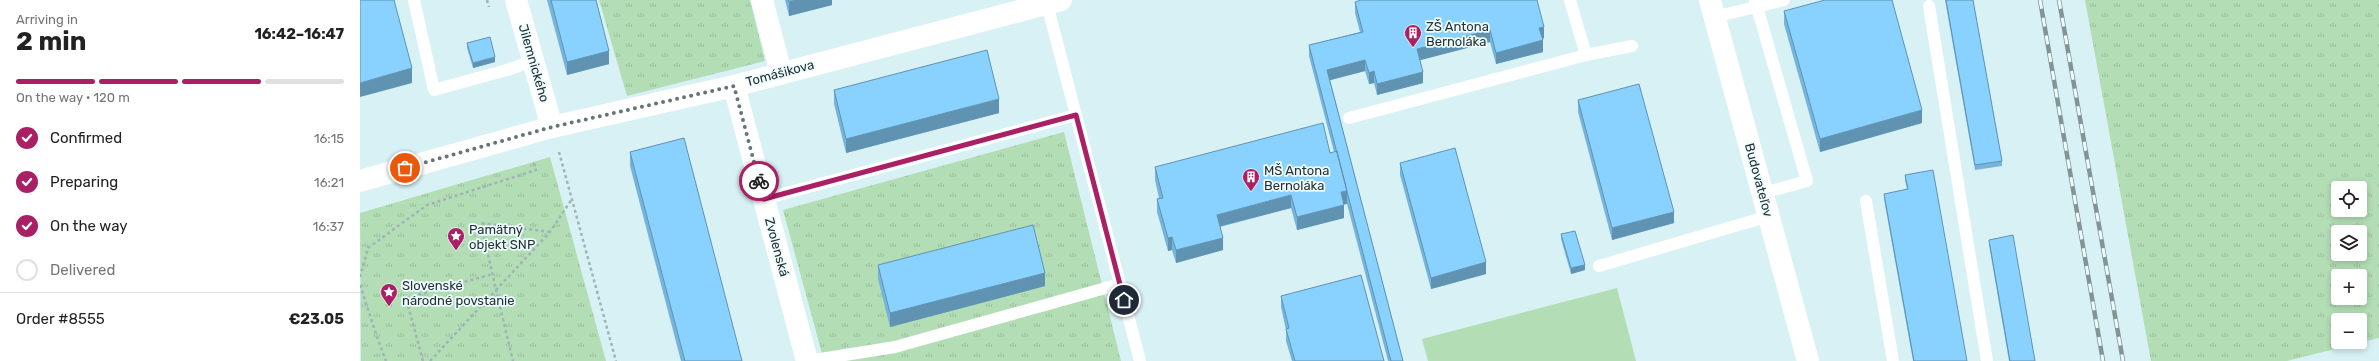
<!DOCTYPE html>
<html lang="en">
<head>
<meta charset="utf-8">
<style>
	body { margin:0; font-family:Rubik,sans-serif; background:#f2f2f2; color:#222; height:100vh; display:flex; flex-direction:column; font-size:15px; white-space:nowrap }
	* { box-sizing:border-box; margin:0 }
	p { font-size:13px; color:#767676 }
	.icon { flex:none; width:22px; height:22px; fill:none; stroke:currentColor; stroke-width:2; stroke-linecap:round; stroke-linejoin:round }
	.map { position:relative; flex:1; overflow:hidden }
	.drawer { display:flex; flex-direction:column; background:#fff; width:360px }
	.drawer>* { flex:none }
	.controls { position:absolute; left:1971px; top:181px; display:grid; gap:8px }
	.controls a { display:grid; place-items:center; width:36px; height:36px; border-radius:4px; background:#fff; box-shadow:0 2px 6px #0003; font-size:20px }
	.pin { position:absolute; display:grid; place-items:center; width:34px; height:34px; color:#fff; margin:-17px; border:2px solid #fff; border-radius:50%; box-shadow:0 1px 4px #0007 }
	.courier { position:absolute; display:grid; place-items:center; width:40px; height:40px; margin:-20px; border:3px solid #aa2065; border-radius:50%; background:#fff; color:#222; box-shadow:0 1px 5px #0007 }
	.headline em { font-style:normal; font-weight:700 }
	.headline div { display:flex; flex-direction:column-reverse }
	.headline { display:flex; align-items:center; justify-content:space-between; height:68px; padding:0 16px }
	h1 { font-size:26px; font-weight:700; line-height:30px }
	.bar { display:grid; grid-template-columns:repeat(4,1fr); gap:6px 4px; align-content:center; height:48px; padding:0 16px }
	.bar i { height:5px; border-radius:3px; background:#e0e0e0 }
	.bar .selected { background:#aa2065 }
	.bar p { grid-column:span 4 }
	.line { display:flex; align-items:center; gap:10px; padding:0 16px; border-top:1px solid #e0e0e0 }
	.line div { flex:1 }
	ol { padding:0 16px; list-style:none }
	li { display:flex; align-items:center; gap:12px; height:44px }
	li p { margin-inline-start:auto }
	li .icon { padding:4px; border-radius:50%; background:#aa2065; color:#fff; stroke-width:4 }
	li:last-child { color:#767676 }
	li i { width:22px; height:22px; border:2px solid #e0e0e0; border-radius:50% }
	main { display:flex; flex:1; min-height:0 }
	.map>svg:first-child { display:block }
	.grass { fill:url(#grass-tufts); fill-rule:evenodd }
	.pitch { fill:#b3ddb5 }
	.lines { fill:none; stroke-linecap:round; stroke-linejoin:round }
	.path { stroke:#9fb4b6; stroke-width:2.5; stroke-dasharray:3 3; stroke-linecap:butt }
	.lane { stroke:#fff; stroke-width:12 }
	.street { stroke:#fff; stroke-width:22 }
	.rail-casing { stroke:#829496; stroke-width:4.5 }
	.rail { stroke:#edfcfe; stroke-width:3; stroke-dasharray:9; stroke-linecap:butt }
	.wall { fill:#76b5db }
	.shaded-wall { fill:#6093b2 }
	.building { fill:#89d2ff; stroke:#6093b2 }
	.done { stroke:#657476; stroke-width:4; stroke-dasharray:0 7.2 }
	.route { stroke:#aa2065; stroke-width:5 }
	.labels { text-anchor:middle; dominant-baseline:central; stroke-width:3.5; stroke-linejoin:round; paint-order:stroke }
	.poi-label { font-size:13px; fill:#273132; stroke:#edfcfe; text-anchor:start }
	.street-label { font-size:13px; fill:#273132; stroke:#edfcfe }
</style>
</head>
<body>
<main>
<section class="drawer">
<div class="headline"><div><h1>2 min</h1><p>Arriving in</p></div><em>16:42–16:47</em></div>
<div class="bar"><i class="selected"></i><i class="selected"></i><i class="selected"></i><i></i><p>On the way · 120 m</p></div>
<ol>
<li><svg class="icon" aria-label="check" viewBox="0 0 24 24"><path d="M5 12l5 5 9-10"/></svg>Confirmed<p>16:15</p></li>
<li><svg class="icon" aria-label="check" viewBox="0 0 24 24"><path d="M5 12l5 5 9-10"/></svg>Preparing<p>16:21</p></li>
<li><svg class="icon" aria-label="check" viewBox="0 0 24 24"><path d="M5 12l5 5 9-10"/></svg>On the way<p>16:37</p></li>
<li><i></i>Delivered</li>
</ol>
<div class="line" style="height:52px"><div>Order #8555</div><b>€23.05</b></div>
</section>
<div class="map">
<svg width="2019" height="361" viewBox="0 0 2019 361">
	<defs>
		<pattern id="grass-tufts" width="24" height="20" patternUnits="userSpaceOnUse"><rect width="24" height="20" fill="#b3ddb5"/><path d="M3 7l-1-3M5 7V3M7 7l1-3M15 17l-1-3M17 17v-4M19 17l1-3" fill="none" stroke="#9abe9c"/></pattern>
	</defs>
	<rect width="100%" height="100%" fill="#d8f1f4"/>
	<path class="grass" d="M 239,0 L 390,0 L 405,61 L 267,96 Z
		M 1725,0 L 2019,0 L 2019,338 L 1927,361 L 1791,361 ZM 1978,188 L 2000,188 L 2000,210 L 1978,210 ZM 1978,232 L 2000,232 L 2000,254 L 1978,254 ZM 1978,276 L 2000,276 L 2000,298 L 1978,298 ZM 1978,320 L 2000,320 L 2000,342 L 1978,342 Z
		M 704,132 L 761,361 L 464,361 L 423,210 Z
		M 190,157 L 246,361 L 1,361 L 0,213 Z"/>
	<path class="pitch" d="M 1257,288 L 1276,361 L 1068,361 L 1062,339 Z"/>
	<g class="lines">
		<path class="path" d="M 127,0 L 129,7
			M 199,152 L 256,361
			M 190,232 L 121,223 L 136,290 L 190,232 L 212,199
			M 0,277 L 8,248 L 67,205 L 176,170 L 173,160
			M 0,285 L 18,340 L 26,361
			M 63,361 L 46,298 L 133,274
			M 70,361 L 136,290 L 153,361"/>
		<path class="lane" d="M 54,0 L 74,90 L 147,70 L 173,61
			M 1395,0 L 1447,181 L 1403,193
			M 687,4 L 780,361
			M 1569,6 L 1627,361
			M 1354,17 L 1424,0
			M 1226,55 L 1272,46
			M 989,118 L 1226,55 L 1210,0
			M 404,199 L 716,115
			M 1506,201 L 1533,361
			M 1239,266 L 1409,216
			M 448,361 L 535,347 L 760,284"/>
		<path class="street" d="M 156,0 L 192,127
			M 402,0 L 421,73
			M 1350,0 L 1448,361
			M 374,86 L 447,361
			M 0,181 L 192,127 L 374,86 L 701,0"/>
		<defs>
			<path id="rail" d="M 1680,0 L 1743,361
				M 1699,0 L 1763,361"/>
		</defs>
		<use href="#rail" class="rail-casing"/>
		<use href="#rail" class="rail"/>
	</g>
	<path class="wall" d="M 187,0 L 236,0 L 249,64 L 207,75 Z
		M 425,0 L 472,0 L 472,5 L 429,16 Z
		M 1585,0 L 1613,0 L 1642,161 L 1642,166 L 1615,170 Z
		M 995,2 L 1184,38 L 1182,39 L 1183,52 L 1136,64 L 1130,42 L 1060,60 L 1063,83 L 1017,95 L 1014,83 L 1009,84 L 1005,71 L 970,80 L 1043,361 L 1028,361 L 987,204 L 984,204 L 984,218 L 937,230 L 931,208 L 860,227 L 863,250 L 816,263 L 812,250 L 808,251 L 797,212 L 797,199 L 799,198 L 795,180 L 795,167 L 970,153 L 974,152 L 949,56 L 949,45 L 1000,32 L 995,13 Z
		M 1424,11 L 1562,123 L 1460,152 L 1424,24 Z
		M 107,43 L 135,62 L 113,68 L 107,48 Z
		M 474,90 L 639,113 L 486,153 L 474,104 Z
		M 1218,100 L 1314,223 L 1252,240 L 1218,112 Z
		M 270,152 L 382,361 L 321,361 L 270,166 Z
		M 1040,163 L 1126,274 L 1071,289 L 1040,175 Z
		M 1545,175 L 1607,361 L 1553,361 L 1524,199 L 1524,194 L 1547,189 L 1545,180 Z
		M 1201,234 L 1225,270 L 1211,274 L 1201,239 Z
		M 1629,240 L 1675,361 L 1649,361 L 1629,245 Z
		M 518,265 L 685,286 L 530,327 L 518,279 Z
		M 921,296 L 1024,361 L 932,361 L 926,341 L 926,330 L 921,307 Z"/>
	<path class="shaded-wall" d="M 436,0 L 472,0 L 472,5 L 429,16 L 429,2 Z
		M 1184,27 L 1184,38 L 1179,40 L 1179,28 Z
		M 1130,30 L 1130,42 L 1057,61 L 1057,49 Z
		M 1183,40 L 1183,52 L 1136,64 L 1136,53 Z
		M 249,51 L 249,64 L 207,75 L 207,62 Z
		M 135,57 L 135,62 L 113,68 L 113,63 Z
		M 1005,60 L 1005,71 L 967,81 L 967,70 Z
		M 52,68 L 52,83 L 0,97 L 0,83 Z
		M 1014,71 L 1014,83 L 1009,84 L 1009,73 Z
		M 1063,72 L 1063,83 L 1017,95 L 1017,84 Z
		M 639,99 L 639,113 L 486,153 L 486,139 Z
		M 1562,110 L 1562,123 L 1460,152 L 1460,139 Z
		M 987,191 L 987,204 L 981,205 L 981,192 Z
		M 931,195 L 931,208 L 857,227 L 857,215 Z
		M 984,205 L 984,218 L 937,230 L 937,217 Z
		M 1314,212 L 1314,223 L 1252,240 L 1252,228 Z
		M 812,237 L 812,250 L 808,251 L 808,238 Z
		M 863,238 L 863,250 L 816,263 L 816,250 Z
		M 1126,262 L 1126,274 L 1071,289 L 1071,278 Z
		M 1225,265 L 1225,270 L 1211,274 L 1211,268 Z
		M 685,273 L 685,286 L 530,327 L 530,313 Z"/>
	<path class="building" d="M 0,0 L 34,0 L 52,68 L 0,83 Z
		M 191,0 L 236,0 L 249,51 L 207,62 Z
		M 428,0 L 436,0 L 429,2 Z
		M 1001,0 L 1177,0 L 1184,27 L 1179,28 L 1183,40 L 1136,53 L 1130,30 L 1057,49 L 1063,72 L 1017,84 L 1014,71 L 1009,73 L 1005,60 L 967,70 L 1043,361 L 1031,361 L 949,45 L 1003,32 L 995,2 Z
		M 1465,0 L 1532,0 L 1562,110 L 1460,139 L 1424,11 Z
		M 1586,0 L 1613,0 L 1642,161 L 1615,165 Z
		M 130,37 L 135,57 L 113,63 L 107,43 Z
		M 627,50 L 639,99 L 486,139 L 474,90 Z
		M 1279,84 L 1314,212 L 1252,228 L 1218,100 Z
		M 963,123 L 970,153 L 977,151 L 987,191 L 981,192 L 984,205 L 937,217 L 931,195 L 857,215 L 863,238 L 816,250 L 812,237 L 808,238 L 797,199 L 803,198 L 795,167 Z
		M 324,138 L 382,361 L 325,361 L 270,152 Z
		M 1095,148 L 1126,262 L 1071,278 L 1040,163 Z
		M 1573,170 L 1607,361 L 1554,361 L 1524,194 L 1548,189 L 1545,175 Z
		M 673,225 L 685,273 L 530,313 L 518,265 Z
		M 1215,231 L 1225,265 L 1211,268 L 1201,234 Z
		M 1653,235 L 1675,361 L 1650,361 L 1629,240 Z
		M 1001,275 L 1024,361 L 935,361 L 926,329 L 929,328 L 921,296 Z"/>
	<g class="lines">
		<path class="done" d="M 45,168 L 192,127 L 374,86 L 399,181"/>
		<path class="route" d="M 399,181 L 404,199 L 716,115 L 764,300"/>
	</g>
	<defs>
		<symbol id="building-pin" viewBox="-11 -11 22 30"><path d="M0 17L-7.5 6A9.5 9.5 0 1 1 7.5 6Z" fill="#aa2065" stroke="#edfcfe"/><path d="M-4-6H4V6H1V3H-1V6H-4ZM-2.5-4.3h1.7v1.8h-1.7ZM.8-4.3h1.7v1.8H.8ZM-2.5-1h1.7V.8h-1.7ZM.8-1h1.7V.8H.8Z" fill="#fff"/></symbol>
		<symbol id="sight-pin" viewBox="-11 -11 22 30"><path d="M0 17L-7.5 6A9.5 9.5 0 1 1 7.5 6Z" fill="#aa2065" stroke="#edfcfe"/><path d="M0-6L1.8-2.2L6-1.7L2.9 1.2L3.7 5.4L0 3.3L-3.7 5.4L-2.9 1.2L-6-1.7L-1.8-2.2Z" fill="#fff"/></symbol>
	</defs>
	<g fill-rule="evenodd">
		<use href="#building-pin" x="1043" y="23" width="20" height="27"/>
		<use href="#building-pin" x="881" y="167" width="20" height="27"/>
		<use href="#sight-pin" x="86" y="226" width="20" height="27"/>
		<use href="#sight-pin" x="19" y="282" width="20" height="27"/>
	</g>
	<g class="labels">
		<g class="poi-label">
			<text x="1066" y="26">ZŠ Antona<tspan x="1066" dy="15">Bernoláka</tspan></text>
			<text x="904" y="170">MŠ Antona<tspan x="904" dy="15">Bernoláka</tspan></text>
			<text x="109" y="229">Pamätný<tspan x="109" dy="15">objekt SNP</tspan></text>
			<text x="42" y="285">Slovenské<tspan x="42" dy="15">národné povstanie</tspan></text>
		</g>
		<g class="street-label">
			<text transform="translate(174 63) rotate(74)">Jilemnického</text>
			<text transform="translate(420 73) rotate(-15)">Tomášikova</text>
			<text transform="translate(1399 180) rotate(75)">Budovateľov</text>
			<text transform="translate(417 247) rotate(75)">Zvolenská</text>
		</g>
	</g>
</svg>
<div class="controls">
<a><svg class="icon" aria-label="locate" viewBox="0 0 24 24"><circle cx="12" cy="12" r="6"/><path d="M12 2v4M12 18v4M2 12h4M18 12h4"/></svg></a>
<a><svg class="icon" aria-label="layers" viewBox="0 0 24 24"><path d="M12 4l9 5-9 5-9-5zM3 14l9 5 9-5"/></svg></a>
<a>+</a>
<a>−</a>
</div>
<div class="pin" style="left:45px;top:168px;background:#ea580c"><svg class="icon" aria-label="bag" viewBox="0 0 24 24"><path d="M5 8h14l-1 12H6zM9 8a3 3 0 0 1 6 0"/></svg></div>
<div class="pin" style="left:764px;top:300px;background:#1f2937"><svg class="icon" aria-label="home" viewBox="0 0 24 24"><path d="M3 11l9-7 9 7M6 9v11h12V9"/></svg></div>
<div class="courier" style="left:399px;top:181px"><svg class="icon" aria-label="bike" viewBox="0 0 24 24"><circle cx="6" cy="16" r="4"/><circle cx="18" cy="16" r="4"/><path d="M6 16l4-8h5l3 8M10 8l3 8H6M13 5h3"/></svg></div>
</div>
</main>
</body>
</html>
